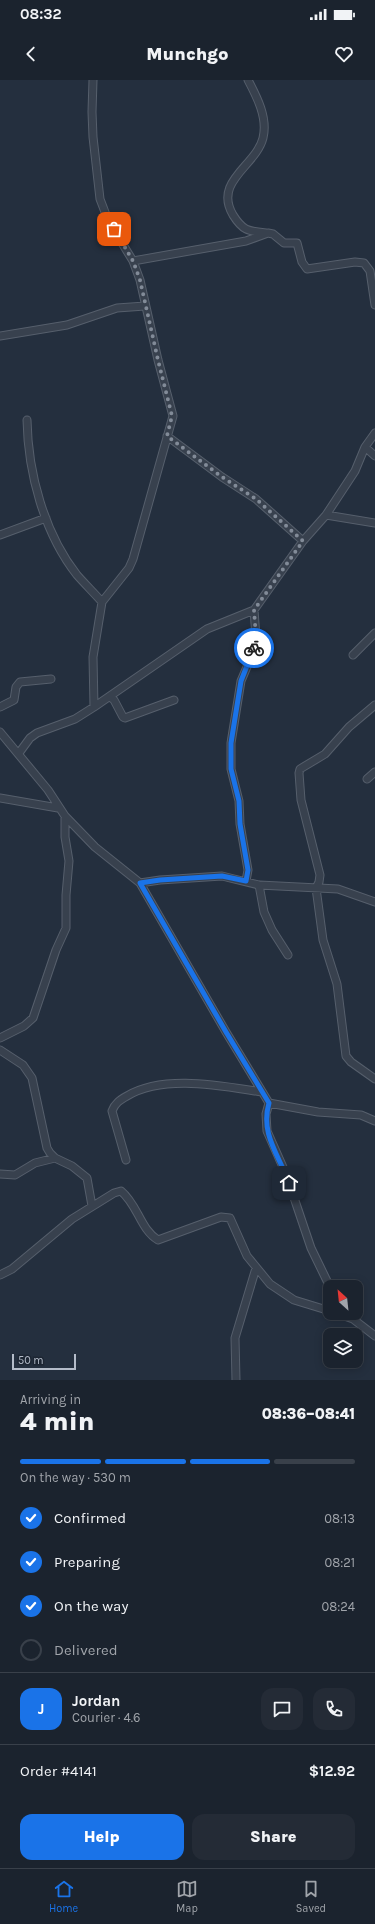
<!DOCTYPE html>
<html lang="en">
<head>
<meta charset="utf-8">
<style>
	body { margin:0; font-family:Karla,sans-serif; background:#242b36; color:#f1f3f6; height:100vh; display:flex; flex-direction:column; font-size:15px; white-space:nowrap }
	* { box-sizing:border-box; margin:0 }
	p { font-size:13px; color:#a0a4aa }
	.icon { flex:none; width:22px; height:22px; fill:none; stroke:currentColor; stroke-width:2; stroke-linecap:round; stroke-linejoin:round }
	.map { position:relative; height:1300px; overflow:hidden }
	.sheet { display:flex; flex-direction:column; background:#1b232e; flex:1 }
	.sheet>* { flex:none }
	.needle { width:26px; rotate:333deg }
	.buttons { position:absolute; left:323px; top:1200px; display:grid; gap:8px }
	.buttons a { display:grid; place-items:center; width:40px; height:40px; border-radius:8px; background:#1b232e; box-shadow:0 2px 10px #0003,0 0 0 1px #39404a; font-size:20px }
	.scale { position:absolute; left:12px; bottom:10px; width:64px; box-sizing:border-box; padding-left:4px; border:2px solid #b4bcc9; border-top:0; font-size:11px; line-height:14px; white-space:nowrap; color:#b4bcc9; -webkit-text-stroke:3px #1d2633; paint-order:stroke }
	.pin { position:absolute; display:grid; place-items:center; width:34px; height:34px; color:#fff; margin:-17px; border-radius:8px; box-shadow:0 2px 6px #0006 }
	.courier { position:absolute; display:grid; place-items:center; width:40px; height:40px; margin:-20px; border:3px solid #1a73e8; border-radius:50%; background:#fff; color:#222; box-shadow:0 1px 5px #0007 }
	.head em { font-style:normal; font-weight:800 }
	.head div { display:flex; flex-direction:column-reverse }
	.head { display:flex; align-items:center; justify-content:space-between; height:68px; padding:0 20px }
	h1 { font-size:26px; font-weight:800; line-height:30px }
	.bar { display:grid; grid-template-columns:repeat(4,1fr); gap:6px 4px; align-content:center; height:48px; padding:0 20px }
	.bar i { height:5px; border-radius:3px; background:#39404a }
	.bar .on { background:#1a73e8 }
	.bar p { grid-column:span 4 }
	.line { display:flex; align-items:center; gap:10px; padding:0 20px; border-top:1px solid #39404a }
	.line div { flex:1 }
	.round { display:grid; place-items:center; flex:none; width:42px; height:42px; border-radius:12px; background:#242b36 }
	ol { padding:0 20px; list-style:none }
	li { display:flex; align-items:center; gap:12px; height:44px }
	li p { margin-inline-start:auto }
	li .icon { padding:4px; border-radius:50%; background:#1a73e8; color:#fff; stroke-width:4 }
	li:last-child { color:#a0a4aa }
	li i { width:22px; height:22px; border:2px solid #39404a; border-radius:50% }
	.cta { display:flex; gap:8px; margin-top:auto; padding:8px 20px }
	.cta a { flex:1; height:46px; border-radius:12px; background:#1a73e8; color:#fff; font-size:16px; font-weight:800; line-height:46px; text-align:center }
	.cta a+a { background:#242b36; color:#f1f3f6 }
	.status { display:flex; justify-content:space-between; align-items:center; height:28px; padding:0 20px; background:#1b232e; direction:ltr }
	.status svg { height:11px; fill:currentColor }
	header { display:flex; justify-content:space-between; align-items:center; height:52px; padding:0 20px; background:#1b232e; font-size:18px; font-weight:800 }
	.dock { display:flex; justify-content:space-around; align-items:center; height:56px; border-top:1px solid #39404a; background:#1b232e; font-size:11px; color:#a0a4aa }
	.dock a { display:grid; justify-items:center; gap:2px }
	.dock .on { color:#1a73e8 }
	.map>svg:first-child { display:block }
	.lines { fill:none; stroke-linecap:round; stroke-linejoin:round }
	.street-casing { stroke:#565f6c; stroke-width:9 }
	.street { stroke:#38414e; stroke-width:7 }
	.done { stroke:#828b98; stroke-width:4; stroke-dasharray:0 7.2 }
	.route { stroke:#1a73e8; stroke-width:5 }
</style>
</head>
<body>
<div class="status"><b>08:32</b><svg viewBox="0 0 49 12"><path d="M0 12V9h3v3zM5 12V6h3v6zM10 12V3h3v9zM15 12V0h3v12zM26 1h20v11H26zM47 4h2v5h-2z"/></svg></div>
<header><svg class="icon" aria-label="back" viewBox="0 0 24 24"><path d="M15 5l-7 7 7 7"/></svg>Munchgo<svg class="icon" aria-label="heart" viewBox="0 0 24 24"><path d="M12 20l-8-8c-3-5 5-10 8-4 3-6 11-1 8 4z"/></svg></header>
<div class="map">
<svg width="375" height="1300" viewBox="0 0 375 1300">
	<rect width="100%" height="100%" fill="#242f3e"/>
	<g class="lines">
		<defs>
			<path id="street" d="M 93,0 L 92,32 L 93,57 L 100,119 L 108,140 L 133,181 L 140,200 L 158,280 L 173,336 L 133,479 L 129,488 L 102,522 L 93,577 L 94,627
				M 248,0 C 257,17 268,38 263,58 C 256,86 213,101 233,135 C 243,151 248,151 266,153
				M 133,181 L 246,161 L 268,153 L 273,154 L 284,163 L 297,163 L 302,182 L 307,189 L 355,182 L 364,183 L 370,191 L 375,225
				M 0,256 L 67,245 L 117,228 L 145,226
				M 27,340 C 28,393 44,453 77,495 C 85,504 94,513 102,522
				M 167,356 L 222,397 L 256,419 L 303,461
				M 365,367 L 375,376
				M 326,435 L 375,443
				M 0,455 L 46,438
				M 353,575 L 375,553
				M 110,617 L 114,620 L 123,637 L 125,638 L 174,620
				M 375,625 L 349,647 L 325,674 L 300,689 L 299,693 L 301,720 L 320,795 L 319,802 L 316,808 L 323,860 L 337,904 L 346,976 L 351,982 L 375,999
				M 0,627 L 14,620 L 16,607 L 20,602 L 51,599
				M 0,652 L 48,710 L 65,736 L 95,767 L 140,803 L 226,952 L 269,1023 L 318,1032 L 361,1035 L 375,1041
				M 19,673 L 30,658 L 37,653 L 75,639 L 94,627 L 207,549 L 254,530 L 303,461 L 326,435 L 355,391 L 365,367 L 375,353
				M 367,699 L 375,692
				M 0,718 L 58,728
				M 246,801 L 248,790 L 240,744 L 239,721 L 231,689 L 231,663 L 241,601 L 252,575 L 256,557 L 254,530
				M 140,803 L 160,800 L 222,796 L 259,805 L 338,809 L 375,822
				M 259,805 L 264,832 L 272,850 L 288,875
				M 0,958 L 24,946 L 33,938 L 56,870 L 66,848 L 66,815 L 69,781 L 65,757 L 65,736
				M 0,970 L 23,985 L 32,998 L 47,1068 L 50,1073 L 55,1078 L 72,1086 L 87,1098 L 92,1126
				M 269,1023 L 266,1034 L 267,1051 L 286,1094 L 311,1168 L 328,1203 L 329,1208 L 326,1230
				M 126,1080 L 112,1031 C 115,1023 120,1020 127,1016 C 164,994 221,1006 262,1012
				M 0,1094 L 15,1095 L 35,1083 L 55,1078
				M 0,1195 L 12,1189 L 72,1139 L 114,1113 L 121,1111 C 138,1125 140,1149 158,1160 L 221,1137 L 230,1138 L 247,1176 L 270,1204 L 294,1220 L 330,1231
				M 336,1233 L 353,1239 L 375,1256
				M 236,1300 L 235,1258 L 256,1188"/>
		</defs>
		<use href="#street" class="street-casing"/>
		<use href="#street" class="street"/>
	</g>
	<g class="lines">
		<path class="done" d="M 114,149 L 133,181 L 140,200 L 158,280 L 172,336 L 167,356 L 222,397 L 256,419 L 303,461 L 254,530 L 256,557 L 254,568"/>
		<path class="route" d="M 254,568 L 241,601 L 231,663 L 231,689 L 239,721 L 240,744 L 248,790 L 246,801 L 222,796 L 160,800 L 140,803 L 226,952 L 269,1023 C 260,1054 279,1075 289,1103"/>
	</g>
</svg>
<div class="buttons">
<a><svg class="needle" viewBox="-14 -14 28 28"><path d="M0-13l5 13h-10z" fill="#e53935"/><path d="M0 13l5-13h-10z" fill="#a0a4aa"/></svg></a>
<a><svg class="icon" aria-label="layers" viewBox="0 0 24 24"><path d="M12 4l9 5-9 5-9-5zM3 14l9 5 9-5"/></svg></a>
</div>
<div class="scale">50 m</div>
<div class="pin" style="left:114px;top:149px;background:#ea580c"><svg class="icon" aria-label="bag" viewBox="0 0 24 24"><path d="M5 8h14l-1 12H6zM9 8a3 3 0 0 1 6 0"/></svg></div>
<div class="pin" style="left:289px;top:1103px;background:#1f2937"><svg class="icon" aria-label="home" viewBox="0 0 24 24"><path d="M3 11l9-7 9 7M6 9v11h12V9"/></svg></div>
<div class="courier" style="left:254px;top:568px"><svg class="icon" aria-label="bike" viewBox="0 0 24 24"><circle cx="6" cy="16" r="4"/><circle cx="18" cy="16" r="4"/><path d="M6 16l4-8h5l3 8M10 8l3 8H6M13 5h3"/></svg></div>
</div>
<section class="sheet">
<div class="head"><div><h1>4 min</h1><p>Arriving in</p></div><em>08:36–08:41</em></div>
<div class="bar"><i class="on"></i><i class="on"></i><i class="on"></i><i></i><p>On the way · 530 m</p></div>
<ol>
<li><svg class="icon" aria-label="check" viewBox="0 0 24 24"><path d="M5 12l5 5 9-10"/></svg>Confirmed<p>08:13</p></li>
<li><svg class="icon" aria-label="check" viewBox="0 0 24 24"><path d="M5 12l5 5 9-10"/></svg>Preparing<p>08:21</p></li>
<li><svg class="icon" aria-label="check" viewBox="0 0 24 24"><path d="M5 12l5 5 9-10"/></svg>On the way<p>08:24</p></li>
<li><i></i>Delivered</li>
</ol>
<div class="line" style="height:72px"><b class="round" style="background:#1a73e8;color:#fff">J</b><div><b>Jordan</b><p>Courier · 4.6</p></div><a class="round"><svg class="icon" aria-label="chat" viewBox="0 0 24 24"><path d="M4 5h16v11H9l-5 4z"/></svg></a><a class="round"><svg class="icon" aria-label="phone" viewBox="0 0 24 24"><path d="M5 4h4l2 5-3 2q2 4 5 5l2-3 5 2v4C11 20 4 13 5 4z"/></svg></a></div>
<div class="line" style="height:52px"><div>Order #4141</div><b>$12.92</b></div>
<div class="cta"><a>Help</a><a>Share</a></div>
</section>
<nav class="dock">
<a class="on"><svg class="icon" aria-label="home" viewBox="0 0 24 24"><path d="M3 11l9-7 9 7M6 9v11h12V9"/></svg>Home</a>
<a><svg class="icon" aria-label="map" viewBox="0 0 24 24"><path d="M3 6l6-2 6 2 6-2v14l-6 2-6-2-6 2zM9 4v14M15 6v14"/></svg>Map</a>
<a><svg class="icon" aria-label="saved" viewBox="0 0 24 24"><path d="M7 4h10v16l-5-4-5 4z"/></svg>Saved</a>
</nav>
</body>
</html>
